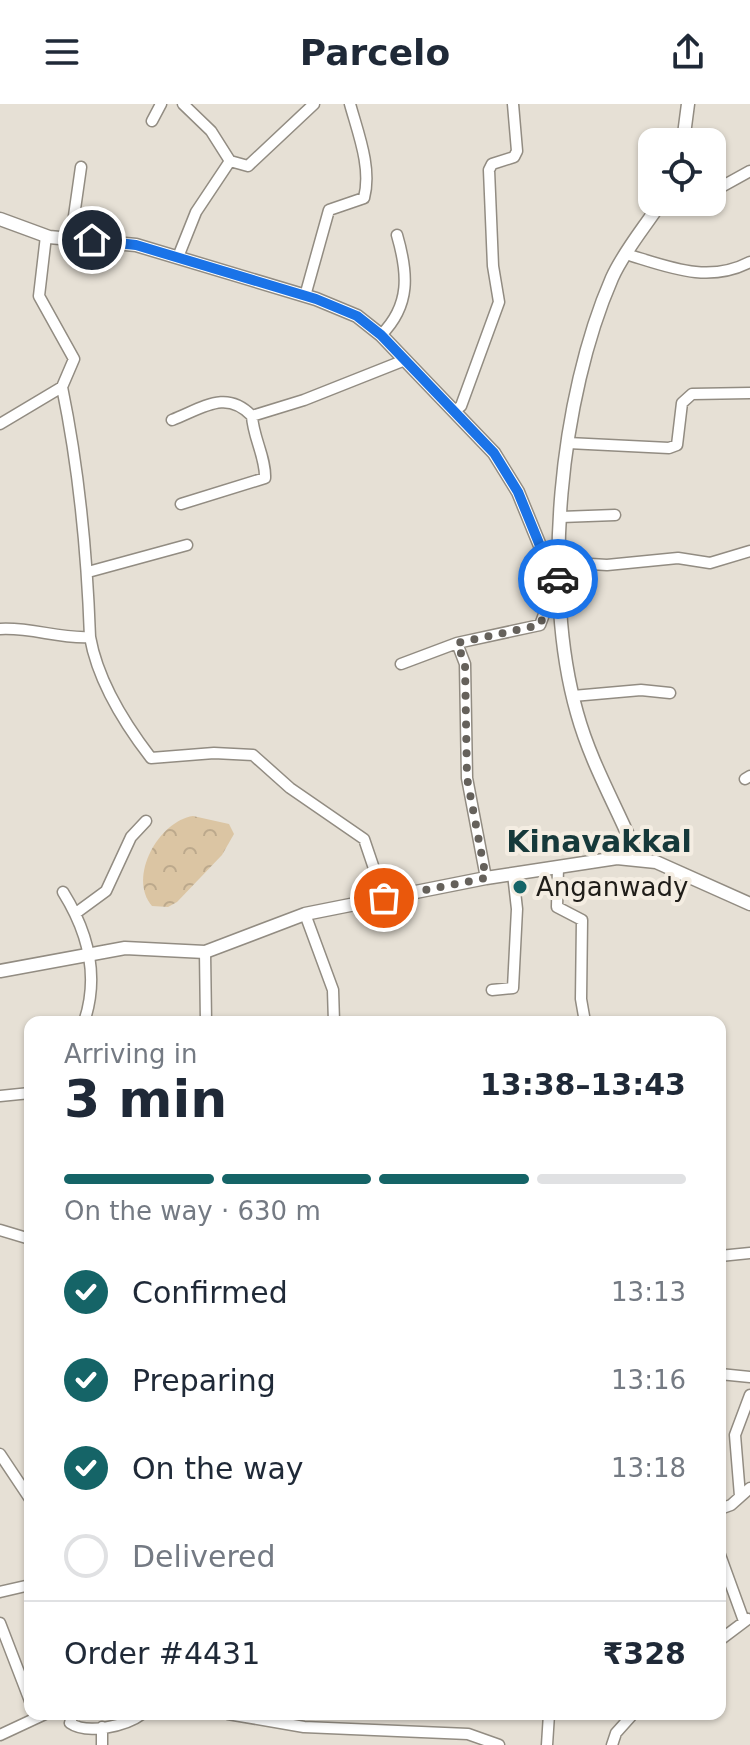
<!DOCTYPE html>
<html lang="en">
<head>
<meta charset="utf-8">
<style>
	body { margin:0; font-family:"DejaVu Sans",sans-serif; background:#f2f2f3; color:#1f2937; height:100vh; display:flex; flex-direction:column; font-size:30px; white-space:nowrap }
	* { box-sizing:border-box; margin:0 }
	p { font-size:26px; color:#747a83 }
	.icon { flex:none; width:44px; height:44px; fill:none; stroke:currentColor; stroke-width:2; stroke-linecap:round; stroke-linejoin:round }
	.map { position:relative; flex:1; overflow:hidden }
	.drawer { position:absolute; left:24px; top:912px; width:702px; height:704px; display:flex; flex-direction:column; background:#fff; border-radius:16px; box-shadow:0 2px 6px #0004 }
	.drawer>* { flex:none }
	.controls { position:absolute; left:638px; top:24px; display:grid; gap:16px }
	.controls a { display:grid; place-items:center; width:88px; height:88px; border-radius:16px; background:#fff; box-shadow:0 2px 6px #0004; font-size:40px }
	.pin { position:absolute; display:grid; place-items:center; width:68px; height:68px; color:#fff; margin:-34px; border:4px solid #fff; border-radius:50%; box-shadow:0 2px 8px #0007 }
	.courier { position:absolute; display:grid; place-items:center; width:80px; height:80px; margin:-40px; border:6px solid #1a73e8; border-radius:50%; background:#fff; color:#222; box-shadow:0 2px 10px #0007 }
	.headline em { font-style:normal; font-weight:700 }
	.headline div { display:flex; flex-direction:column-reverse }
	.headline { display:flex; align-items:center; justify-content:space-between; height:136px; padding:0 40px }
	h1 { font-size:52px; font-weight:700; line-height:60px }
	.bar { display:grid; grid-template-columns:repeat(4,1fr); gap:12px 8px; align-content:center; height:96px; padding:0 40px }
	.bar i { height:10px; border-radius:6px; background:#e0e1e3 }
	.bar .active { background:#156467 }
	.bar p { grid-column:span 4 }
	.line { display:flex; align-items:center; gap:20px; padding:0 40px; border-top:2px solid #e0e1e3 }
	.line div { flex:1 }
	ol { padding:0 40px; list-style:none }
	li { display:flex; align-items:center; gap:24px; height:88px }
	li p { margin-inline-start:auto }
	li .icon { padding:8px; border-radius:50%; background:#156467; color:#fff; stroke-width:4 }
	li:last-child { color:#747a83 }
	li i { width:44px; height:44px; border:4px solid #e0e1e3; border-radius:50% }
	header { display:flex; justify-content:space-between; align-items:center; height:104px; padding:0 40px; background:#fff; font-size:36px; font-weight:700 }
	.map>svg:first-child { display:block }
	.park { fill:url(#park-crowns) }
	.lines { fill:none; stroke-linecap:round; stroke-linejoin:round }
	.minor-casing { stroke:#928c82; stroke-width:13 }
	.major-casing { stroke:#928c82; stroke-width:15 }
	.minor { stroke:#fff; stroke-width:10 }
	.major { stroke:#fff; stroke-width:12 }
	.done { stroke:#65615b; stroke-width:8; stroke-dasharray:0 14.4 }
	.route { stroke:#1a73e8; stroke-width:10 }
	.poi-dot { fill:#156467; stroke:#f4ede2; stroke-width:3 }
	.labels { text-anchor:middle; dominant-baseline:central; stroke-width:8; stroke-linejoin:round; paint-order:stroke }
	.poi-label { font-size:26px; fill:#1f1d19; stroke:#f4ede2; text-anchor:start }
	.quarter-label { font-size:30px; font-weight:bold; fill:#16393a; stroke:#f4ede2 }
</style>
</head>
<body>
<header><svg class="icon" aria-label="menu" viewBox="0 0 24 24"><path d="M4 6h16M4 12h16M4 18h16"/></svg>Parcelo<svg class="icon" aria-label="share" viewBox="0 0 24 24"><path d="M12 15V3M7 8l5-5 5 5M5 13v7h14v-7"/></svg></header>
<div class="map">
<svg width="750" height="1641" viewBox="0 0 750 1641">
	<defs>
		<pattern id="park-crowns" width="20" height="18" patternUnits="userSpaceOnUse" patternTransform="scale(2)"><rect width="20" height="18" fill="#dbc5a3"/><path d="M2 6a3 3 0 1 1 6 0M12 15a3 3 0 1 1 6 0" fill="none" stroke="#bca98c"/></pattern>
	</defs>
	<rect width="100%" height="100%" fill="#e6e0d5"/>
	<path class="park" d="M 193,712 L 229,720 L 234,730 L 222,751 L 177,798 L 168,803 L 152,802 C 127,773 159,717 193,712 Z"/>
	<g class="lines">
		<defs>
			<path id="minor" d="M 183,0 L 211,27 L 230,57
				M 152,17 L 161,0
				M 230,57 L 248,62 L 314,0
				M 712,88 L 750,67
				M 71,133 L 81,63
				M 626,150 C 669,163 708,180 750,158
				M 178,153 L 196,108 L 230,57
				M 305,192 L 329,106 L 364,94 C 372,64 358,29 350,0
				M 381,231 C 411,201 408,169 397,131
				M 62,283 C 79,365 87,449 90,533
				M 454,307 L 461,302 L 499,198 L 493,162 L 489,66 L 492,60 L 514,53 L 517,47 L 513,0
				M 252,312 L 304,296 L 405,256
				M 172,316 C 203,304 226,285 252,312 C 253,333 266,354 265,374 L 181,400
				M 0,320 L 62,283 L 74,255 L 39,192 L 46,132
				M 568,339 L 669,344 L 677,341 L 682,299 L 692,290 L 750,289
				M 561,413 L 615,411
				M 557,458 L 607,461 L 678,454 L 710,459 L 750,447
				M 88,468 L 187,441
				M 0,525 C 32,523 59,535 90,533 C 98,578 124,619 151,654 L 214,649 L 253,651 L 290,684 L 364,735 L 384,794
				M 401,560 L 457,539
				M 573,592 L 641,586 L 670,589
				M 745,675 L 750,672
				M 558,763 L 557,803 L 582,816 L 581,895 L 585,918
				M 486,774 L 467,674 L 465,560 L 457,539 L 540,521 L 546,505 L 560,502
				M 63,788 C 88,828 100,871 84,918
				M 76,809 L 106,787 L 131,733 L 146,717
				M 305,810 L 333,886 L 334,918
				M 205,848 L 206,918
				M 492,886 L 513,884 L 517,805 L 513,770
				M 0,992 L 30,989
				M 0,1126 L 30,1135
				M 720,1152 L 750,1149
				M 720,1270 L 750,1273
				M 0,1350 L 30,1395
				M 740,1392 L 735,1331 L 750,1291
				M 720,1405 L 731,1401 L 750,1384
				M 720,1451 L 744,1517
				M 0,1488 L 30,1481
				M 0,1519 L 30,1597
				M 720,1536 L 748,1515
				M 73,1610 L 70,1619 C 87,1631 126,1622 142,1610
				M 228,1610 L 304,1623 L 468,1630 L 499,1641
				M 0,1631 L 45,1610
				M 102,1641 L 102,1623
				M 547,1641 L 549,1610
				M 612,1641 L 616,1629 L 633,1610"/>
			<path id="major" d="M 683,38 L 688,0
				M 0,115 L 49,133 L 136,141 L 316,195 L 357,212 L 381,231 L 494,349 L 518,388 L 545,454 L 557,458
				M 638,754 C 618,705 591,660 577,609 C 541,483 560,293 612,174 C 624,147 645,123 661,98
				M 0,867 L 125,844 L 205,848 L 305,810 L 486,774 L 617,754 L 656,758 L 750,800"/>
		</defs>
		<use href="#minor" class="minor-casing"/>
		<use href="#major" class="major-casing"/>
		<use href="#minor" class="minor"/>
		<use href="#major" class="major"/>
	</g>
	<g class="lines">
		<path class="done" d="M 384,794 L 486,774 L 467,674 L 465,560 L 457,539 L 540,521 L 546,505 L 560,502 L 558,475"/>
		<path class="route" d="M 92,136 L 136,141 L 316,195 L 357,212 L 381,231 L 494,349 L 518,388 L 545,454 L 557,458 L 558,475"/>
	</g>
	<circle class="poi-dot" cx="520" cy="783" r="8"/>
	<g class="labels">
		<g class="poi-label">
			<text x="536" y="783">Anganwady</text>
		</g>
		<g class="quarter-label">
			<text x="599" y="737">Kinavakkal</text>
		</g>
	</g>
</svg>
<div class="controls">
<a><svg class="icon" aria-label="locate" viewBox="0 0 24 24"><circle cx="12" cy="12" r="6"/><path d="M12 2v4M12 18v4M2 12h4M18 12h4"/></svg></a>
</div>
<div class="pin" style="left:384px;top:794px;background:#ea580c"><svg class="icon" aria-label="bag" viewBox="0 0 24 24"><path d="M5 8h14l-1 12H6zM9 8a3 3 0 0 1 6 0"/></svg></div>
<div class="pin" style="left:92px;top:136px;background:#1f2937"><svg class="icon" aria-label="home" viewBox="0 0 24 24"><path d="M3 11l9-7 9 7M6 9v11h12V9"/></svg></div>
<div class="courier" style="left:558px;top:475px"><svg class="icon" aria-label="car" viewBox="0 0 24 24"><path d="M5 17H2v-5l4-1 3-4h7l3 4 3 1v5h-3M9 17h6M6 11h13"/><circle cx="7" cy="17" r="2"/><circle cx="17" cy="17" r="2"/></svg></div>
<section class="drawer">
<div class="headline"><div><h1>3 min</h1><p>Arriving in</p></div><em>13:38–13:43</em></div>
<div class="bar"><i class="active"></i><i class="active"></i><i class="active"></i><i></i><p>On the way · 630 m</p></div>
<ol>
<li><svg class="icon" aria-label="check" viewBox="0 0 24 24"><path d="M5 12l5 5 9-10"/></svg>Confirmed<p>13:13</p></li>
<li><svg class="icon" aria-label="check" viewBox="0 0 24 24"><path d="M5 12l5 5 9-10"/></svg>Preparing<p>13:16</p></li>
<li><svg class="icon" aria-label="check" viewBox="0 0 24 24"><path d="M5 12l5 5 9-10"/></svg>On the way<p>13:18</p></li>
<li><i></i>Delivered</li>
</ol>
<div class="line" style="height:104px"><div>Order #4431</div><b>₹328</b></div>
</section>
</div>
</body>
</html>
